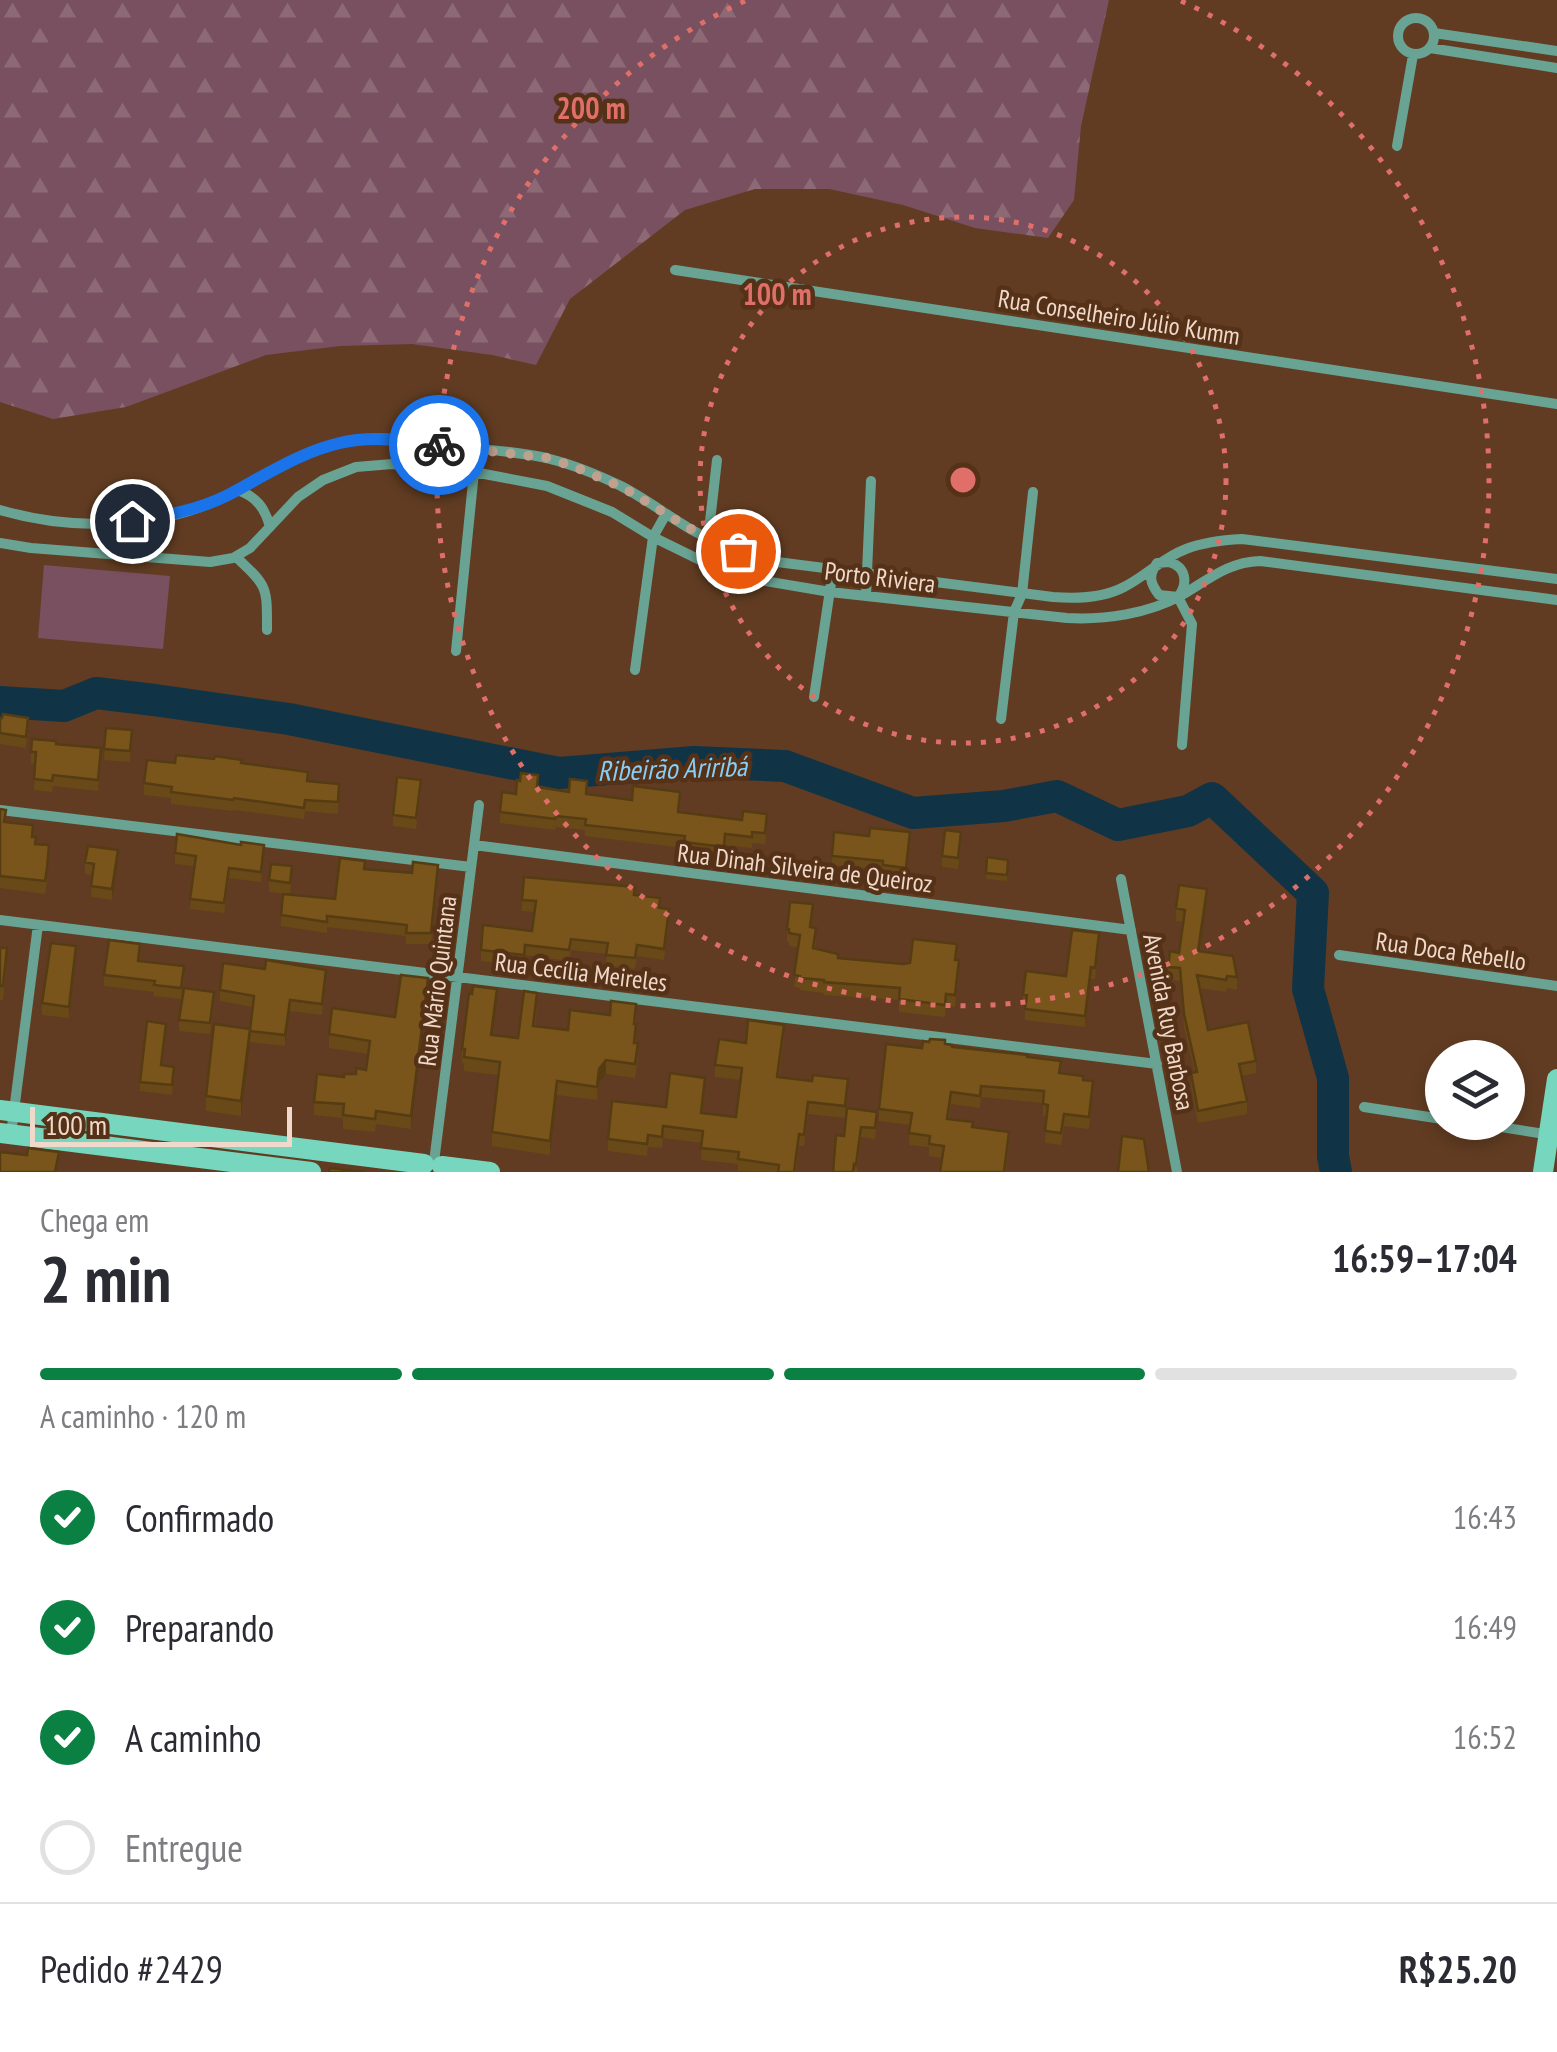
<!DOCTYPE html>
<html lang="pt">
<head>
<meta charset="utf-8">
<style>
	body { margin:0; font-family:"PT Sans Narrow",sans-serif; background:#f2f2f3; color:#2b2b33; height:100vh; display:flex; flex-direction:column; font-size:38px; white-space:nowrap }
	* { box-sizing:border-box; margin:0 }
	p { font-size:32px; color:#7c7c81 }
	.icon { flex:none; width:55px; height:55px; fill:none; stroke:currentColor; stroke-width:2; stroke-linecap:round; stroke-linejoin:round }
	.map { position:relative; height:1172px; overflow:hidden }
	.details { display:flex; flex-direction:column; background:#fff; flex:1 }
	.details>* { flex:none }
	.controls { position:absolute; left:1425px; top:1040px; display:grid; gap:20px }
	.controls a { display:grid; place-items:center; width:100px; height:100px; border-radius:50%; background:#fff; box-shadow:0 5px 15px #0003; font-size:50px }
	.scale { position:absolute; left:30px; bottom:25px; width:262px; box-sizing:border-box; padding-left:10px; border:5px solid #f0d9ca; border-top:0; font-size:28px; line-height:35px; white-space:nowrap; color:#f0d9ca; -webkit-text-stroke:8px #553117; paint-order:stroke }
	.pin { position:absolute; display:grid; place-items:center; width:85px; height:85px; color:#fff; margin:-42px; border:5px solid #fff; border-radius:50%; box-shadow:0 2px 10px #0007 }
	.courier { position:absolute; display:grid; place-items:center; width:100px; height:100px; margin:-50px; border:8px solid #1a73e8; border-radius:50%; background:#fff; color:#222; box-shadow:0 2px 12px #0007 }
	.overview em { font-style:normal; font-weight:600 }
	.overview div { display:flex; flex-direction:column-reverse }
	.overview { display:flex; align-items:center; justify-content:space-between; height:170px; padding:0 40px }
	h1 { font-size:65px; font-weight:600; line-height:75px }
	.bar { display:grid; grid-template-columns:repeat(4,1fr); gap:15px 10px; align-content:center; height:120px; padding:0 40px }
	.bar i { height:12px; border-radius:8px; background:#e1e1e2 }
	.bar .current { background:#0b8043 }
	.bar p { grid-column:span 4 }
	.line { display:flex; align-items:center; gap:25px; padding:0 40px; border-top:2px solid #e1e1e2 }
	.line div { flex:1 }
	ol { padding:0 40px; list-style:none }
	li { display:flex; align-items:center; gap:30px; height:110px }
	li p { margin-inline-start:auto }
	li .icon { padding:10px; border-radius:50%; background:#0b8043; color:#fff; stroke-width:4 }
	li:last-child { color:#7c7c81 }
	li i { width:55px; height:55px; border:5px solid #e1e1e2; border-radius:50% }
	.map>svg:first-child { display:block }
	.forest { fill:url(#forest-firs) }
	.pitch { fill:#78505f }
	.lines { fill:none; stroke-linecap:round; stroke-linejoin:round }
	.river { stroke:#103446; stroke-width:32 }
	.minor { stroke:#69a393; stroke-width:10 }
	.secondary { stroke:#76d7be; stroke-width:20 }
	.wall { fill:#694917 }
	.shaded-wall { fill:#553c13 }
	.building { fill:#7a551b; stroke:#553c13; stroke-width:2.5 }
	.done { stroke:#bea28f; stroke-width:10; stroke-dasharray:0 18 }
	.route { stroke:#1a73e8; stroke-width:12 }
	.ring { fill:none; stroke:#e06f69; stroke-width:5; stroke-dasharray:5 10 }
	.labels { text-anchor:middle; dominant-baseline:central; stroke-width:9; stroke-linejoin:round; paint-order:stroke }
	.street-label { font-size:25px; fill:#f0d9ca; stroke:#553117 }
	.water-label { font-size:28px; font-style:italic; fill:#86cff9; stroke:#553117 }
	.centre { fill:#e06f69; stroke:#553117; stroke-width:5 }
	.ring-label { font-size:30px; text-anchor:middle; font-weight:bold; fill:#e06f69; stroke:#553117; stroke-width:9; stroke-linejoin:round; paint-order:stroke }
</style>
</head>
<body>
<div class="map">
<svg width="1557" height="1172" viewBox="0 0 1557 1172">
	<defs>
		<pattern id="forest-firs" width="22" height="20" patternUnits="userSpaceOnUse" patternTransform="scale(2.5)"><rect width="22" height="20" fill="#78505f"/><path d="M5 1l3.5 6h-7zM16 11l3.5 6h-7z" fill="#8c6975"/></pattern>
	</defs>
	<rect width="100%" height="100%" fill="#613c22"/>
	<path class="forest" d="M 0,0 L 1109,0 L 1081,126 L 1074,200 L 1048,238 L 975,228 L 903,205 L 829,189 L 755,189 L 685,210 L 570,299 L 536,365 L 492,355 L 412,344 L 340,346 L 266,355 L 126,407 L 53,419 L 0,402 Z"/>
	<path class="pitch" d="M 44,565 L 170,576 L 163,649 L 38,638 Z"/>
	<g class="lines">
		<path class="river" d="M 0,702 L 64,706 L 96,693 L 154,700 L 289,719 L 559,773 L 694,762 L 785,766 L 913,813 L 1004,806 L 1057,796 L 1118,825 L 1188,811 L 1212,798 L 1313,893 L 1308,989 L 1333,1078 L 1333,1156 L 1336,1172"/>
		<path class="minor" d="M1398 36a18 18 0 1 1 36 0a18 18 0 1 1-36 0Z
			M 1434,33 L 1557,51
			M 1430,48 L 1557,68
			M 1397,146 L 1413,55
			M 675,270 L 1557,404
			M 237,490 C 256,496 265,508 270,527
			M 0,510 C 72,531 162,530 230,494 C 274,471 318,441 369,439 C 397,437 425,443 452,446 C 484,450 519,451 550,459 C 574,465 598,475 621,486 C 646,499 668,516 692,530 C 718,545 747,555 777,562 L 1053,597 C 1077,599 1103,598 1124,587 C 1146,576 1162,558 1186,549 C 1204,542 1223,540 1242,539 L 1557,579
			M 708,539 L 717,460
			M 0,543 L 31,548 L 210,562 L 233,558 L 250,548 L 298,497 L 323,480 L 356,467 L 392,464 L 474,472 L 547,486 L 612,512 L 653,537 L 706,563 L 753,579 L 830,592 L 1067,618 C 1105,620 1148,614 1182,595 C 1208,580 1228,562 1260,561 L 1557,600
			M 236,557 C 268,587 267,586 267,630
			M 1169,562 C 1187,567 1188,584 1178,597 L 1159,595 C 1150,583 1148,576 1157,563 Z
			M 866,595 L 871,481
			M 1178,597 L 1192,624 L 1182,745
			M 456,651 L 474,472
			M 635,670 L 653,537 L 666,514
			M 814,697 L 833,570
			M 1001,719 L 1014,612 L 1022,594 L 1033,492
			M 0,810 L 471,867
			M 474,845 L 1131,930
			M 1121,879 L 1177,1172
			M 0,920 L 1157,1064
			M 1339,955 L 1557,986
			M 1364,1107 L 1442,1119
			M 1469,1122 L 1551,1135
			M 11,1134 L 38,925
			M 434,1162 L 479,805"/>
		<path class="secondary" d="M 0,1110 L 424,1164
			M 0,1133 L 311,1172
			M 442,1166 L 490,1172
			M 1543,1172 L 1557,1079"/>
	</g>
	<path class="wall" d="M 0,718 L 28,729 L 26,748 L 0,744 Z
		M 106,728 L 132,730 L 130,762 L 104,760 Z
		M 56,744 L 101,760 L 98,791 L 53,786 L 52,792 L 34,790 L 35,764 L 31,763 L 31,752 Z
		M 214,759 L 241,763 L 308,781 L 339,784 L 338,814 L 305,811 L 304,819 L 234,810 L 233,811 L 171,804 L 171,798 L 144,795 L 144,783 L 175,763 Z
		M 421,791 L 416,829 L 393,826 L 393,815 Z
		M 516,794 L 587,794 L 632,800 L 680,803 L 679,812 L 767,825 L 765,844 L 752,843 L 752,848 L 725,845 L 724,858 L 684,853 L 684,848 L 585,836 L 585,830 L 556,827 L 555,830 L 500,823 L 500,812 Z
		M 0,809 L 6,822 L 33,837 L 47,880 L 45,894 L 0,888 Z
		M 910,842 L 906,877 L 883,874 L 883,870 L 832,865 L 832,856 Z
		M 961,843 L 958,869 L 942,867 L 942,856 Z
		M 175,853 L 264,855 L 261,882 L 229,878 L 224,913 L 190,909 L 194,866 L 175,864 Z
		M 987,857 L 1008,860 L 1007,881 L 986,879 Z
		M 85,862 L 118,862 L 112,900 L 91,897 L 92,875 L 85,874 Z
		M 365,869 L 438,876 L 431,944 L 406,944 L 406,936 L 327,927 L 327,933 L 281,926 L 281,915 L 335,899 Z
		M 292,878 L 290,894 L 269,892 L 269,880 Z
		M 635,895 L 660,908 L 669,920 L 664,960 L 637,956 L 635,969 L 606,965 L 607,954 L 571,950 L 569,961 L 525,955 L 524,966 L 481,961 L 481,950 L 532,931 L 534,912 L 522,911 L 522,900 Z
		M 1207,901 L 1200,951 L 1237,977 L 1237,990 L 1227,988 L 1226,992 L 1200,988 L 1208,1030 L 1256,1061 L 1256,1073 L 1242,1076 L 1247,1101 L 1247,1114 L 1198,1123 L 1191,1086 L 1191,1073 L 1195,1073 L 1184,1027 L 1180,981 L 1168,979 L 1168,967 L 1179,953 L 1184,922 L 1176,921 L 1176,908 Z
		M 813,917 L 811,928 L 816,941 L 815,948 L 838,958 L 903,964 L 957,960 L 959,973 L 955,1007 L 946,1006 L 945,1017 L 899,1012 L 899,1000 L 824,995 L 824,993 L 800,990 L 800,988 L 794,987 L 798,947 L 789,946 L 789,942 L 787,942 L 787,929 Z
		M 1099,944 L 1095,979 L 1091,979 L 1085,1027 L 1025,1020 L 1025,1006 L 1023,1005 L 1023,994 L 1066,976 Z
		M 0,948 L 7,962 L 3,1001 L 0,1000 Z
		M 76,957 L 69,1018 L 42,1015 L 42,1003 Z
		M 104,975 L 184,977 L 181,999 L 154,996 L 154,992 L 104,986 Z
		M 326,981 L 322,1015 L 290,1011 L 285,1046 L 250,1042 L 241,1116 L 206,1111 L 206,1096 L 250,1029 L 253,1007 L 220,1001 L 220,990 Z
		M 428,991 L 411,1129 L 376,1124 L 375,1132 L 343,1129 L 343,1118 L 314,1115 L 314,1102 L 344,1077 L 356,1074 L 366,1070 L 368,1054 L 329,1048 L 329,1034 L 395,1017 Z
		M 497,1002 L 493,1035 L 518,1038 L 537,1006 L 535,1027 L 568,1030 L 636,1018 L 636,1043 L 638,1057 L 635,1078 L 606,1074 L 599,1083 L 597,1100 L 557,1095 L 550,1155 L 492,1146 L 492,1132 L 499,1075 L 464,1071 L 464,1063 L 462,1063 L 462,1049 Z
		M 214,1004 L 210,1034 L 179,1031 L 179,1020 Z
		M 166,1033 L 162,1065 L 174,1076 L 172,1095 L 140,1091 L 140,1082 Z
		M 784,1036 L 779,1077 L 848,1091 L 845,1118 L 808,1114 L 804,1146 L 799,1146 L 796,1172 L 738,1171 L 738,1164 L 701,1160 L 702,1143 L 663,1138 L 662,1148 L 648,1147 L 647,1156 L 608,1151 L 608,1139 L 666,1107 L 705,1089 L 702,1113 L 736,1117 L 741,1080 L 715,1077 L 715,1065 L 746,1043 Z
		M 945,1044 L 952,1047 L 1027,1057 L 1061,1073 L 1083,1080 L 1093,1093 L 1089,1129 L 1064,1126 L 1061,1145 L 1045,1143 L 1047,1116 L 1043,1116 L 1043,1103 L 981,1097 L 980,1108 L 951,1104 L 949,1119 L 973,1128 L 1009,1144 L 1006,1172 L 940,1172 L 942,1158 L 929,1156 L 929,1147 L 909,1145 L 910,1125 L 879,1121 L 879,1109 L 922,1048 Z
		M 847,1108 L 877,1122 L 875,1139 L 861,1137 L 857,1172 L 833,1172 L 844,1136 Z"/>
	<path class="shaded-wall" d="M 118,850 L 118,862 L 112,900 L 112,889 Z
		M 1207,889 L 1207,901 L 1198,963 L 1198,951 Z
		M 76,946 L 76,957 L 69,1018 L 69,1007 Z
		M 1091,967 L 1091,979 L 1085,1027 L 1085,1016 Z
		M 428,978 L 428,991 L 411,1129 L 411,1116 Z
		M 497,989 L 497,1002 L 491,1048 L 491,1035 Z
		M 290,1000 L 290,1011 L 285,1046 L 285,1035 Z
		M 250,1029 L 250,1044 L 241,1116 L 241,1101 Z
		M 606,1060 L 606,1074 L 599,1083 L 597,1100 L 599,1069 Z
		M 557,1081 L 557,1095 L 550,1155 L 550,1141 Z"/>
	<path class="building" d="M 3,714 L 28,718 L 26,737 L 0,733 L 0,718 L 2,718 Z
		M 106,728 L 132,730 L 130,751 L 104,749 Z
		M 32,739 L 56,741 L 56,744 L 101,748 L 98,780 L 53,775 L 52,781 L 34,779 L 36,752 L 31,752 Z
		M 176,755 L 214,759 L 215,756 L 242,760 L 241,763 L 308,772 L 307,781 L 339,784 L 338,802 L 305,800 L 304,808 L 234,798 L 233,800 L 171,792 L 172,787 L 144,783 L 147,760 L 175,763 Z
		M 521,773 L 538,775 L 537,787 L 569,792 L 570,779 L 587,781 L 586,794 L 632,800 L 633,786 L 680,792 L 678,812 L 742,820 L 743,811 L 767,814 L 765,833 L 752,832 L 752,837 L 725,834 L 724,847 L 684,842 L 685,836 L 585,825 L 586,819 L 556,816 L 555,819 L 500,812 L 502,792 L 516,794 L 517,780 L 520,781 Z
		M 397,777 L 421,780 L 416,818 L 393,815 Z
		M 0,809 L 6,810 L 4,822 L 33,825 L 32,837 L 36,837 L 35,844 L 49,845 L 47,868 L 45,881 L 0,876 Z
		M 870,828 L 910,832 L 906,868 L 883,865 L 883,861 L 832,856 L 834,832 L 869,836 Z
		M 945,830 L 961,832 L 958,858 L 942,856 Z
		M 177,834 L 241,845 L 241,842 L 264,845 L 261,872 L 229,868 L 224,903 L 190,899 L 196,856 L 175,853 Z
		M 88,846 L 118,850 L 112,889 L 91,886 L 94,864 L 85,862 Z
		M 987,857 L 1008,860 L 1007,875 L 986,873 Z
		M 340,858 L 365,861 L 364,869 L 412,873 L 413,862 L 438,865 L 431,933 L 406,933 L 407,925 L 327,916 L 327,922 L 281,915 L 283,894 L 335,899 Z
		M 271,864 L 292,866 L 290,883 L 269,880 Z
		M 524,877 L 635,887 L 634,895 L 660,898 L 659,908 L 669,909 L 664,949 L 637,945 L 635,958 L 606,955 L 608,943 L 571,939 L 569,950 L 525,945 L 524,955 L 481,950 L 483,925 L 532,931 L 536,901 L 522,900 Z
		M 1179,885 L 1207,889 L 1198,951 L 1233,956 L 1237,977 L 1227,976 L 1226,980 L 1197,975 L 1208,1030 L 1248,1022 L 1256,1061 L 1239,1064 L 1247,1101 L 1198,1111 L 1191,1073 L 1197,1072 L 1184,1014 L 1180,968 L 1168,967 L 1170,951 L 1179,953 L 1185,910 L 1176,908 Z
		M 790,902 L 813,904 L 810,927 L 816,928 L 813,948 L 838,954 L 838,958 L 903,964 L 910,963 L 913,939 L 957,944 L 955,960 L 959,960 L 955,995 L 946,994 L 945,1005 L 899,999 L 900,988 L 824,982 L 824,980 L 800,978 L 800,976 L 794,975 L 800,935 L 789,933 L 789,929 L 787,929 Z
		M 1072,930 L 1099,933 L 1095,968 L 1091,967 L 1085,1016 L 1025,1009 L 1027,995 L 1023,994 L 1026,971 L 1066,976 Z
		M 109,940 L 140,944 L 138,961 L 184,966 L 181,988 L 154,985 L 155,981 L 104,975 Z
		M 51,943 L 76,946 L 69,1007 L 42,1003 Z
		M 0,948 L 7,948 L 3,986 L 0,986 Z
		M 266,960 L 326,970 L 322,1004 L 290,1000 L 285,1035 L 250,1031 L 254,996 L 220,990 L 223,963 L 265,969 Z
		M 401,975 L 428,978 L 411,1116 L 376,1111 L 375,1119 L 343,1115 L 344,1104 L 314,1102 L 317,1074 L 344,1077 L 344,1074 L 356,1074 L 356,1068 L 366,1070 L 370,1041 L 329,1034 L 332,1008 L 395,1017 Z
		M 473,986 L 497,989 L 491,1035 L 518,1038 L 524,991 L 537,993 L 533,1026 L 568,1030 L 570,1010 L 610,1015 L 611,1001 L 636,1004 L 634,1024 L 636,1024 L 634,1043 L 638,1043 L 635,1064 L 606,1060 L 599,1069 L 597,1087 L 557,1081 L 550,1141 L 492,1132 L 500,1062 L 464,1057 L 465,1049 L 462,1049 L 469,993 L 472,994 Z
		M 184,988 L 214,992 L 210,1023 L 179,1020 Z
		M 748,1020 L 784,1025 L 777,1077 L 812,1081 L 813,1075 L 848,1079 L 845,1106 L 808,1102 L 804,1135 L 799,1134 L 794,1172 L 778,1172 L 779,1165 L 738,1159 L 739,1152 L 701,1148 L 703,1131 L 663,1126 L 662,1137 L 648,1135 L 647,1144 L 608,1139 L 612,1101 L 666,1107 L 670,1073 L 705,1078 L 701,1113 L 736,1117 L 742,1068 L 715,1065 L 719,1039 L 746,1043 Z
		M 147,1021 L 166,1024 L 161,1065 L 174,1067 L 172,1085 L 140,1082 Z
		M 214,1024 L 250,1029 L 241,1101 L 206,1096 Z
		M 930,1039 L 945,1040 L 945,1044 L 952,1045 L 952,1047 L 1027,1055 L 1027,1057 L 1061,1061 L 1059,1073 L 1083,1076 L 1083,1080 L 1093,1081 L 1089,1117 L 1064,1114 L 1061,1133 L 1045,1131 L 1048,1105 L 1043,1104 L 1044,1091 L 981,1086 L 980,1096 L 951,1092 L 947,1119 L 973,1122 L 972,1127 L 1009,1132 L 1004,1172 L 940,1172 L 944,1146 L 929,1144 L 930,1136 L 909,1133 L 912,1113 L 879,1109 L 886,1044 L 922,1048 L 923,1041 L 929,1042 Z
		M 847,1108 L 877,1112 L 875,1128 L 861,1127 L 856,1165 L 854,1164 L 853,1172 L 833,1172 L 836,1135 L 844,1136 Z
		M 1122,1136 L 1144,1139 L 1149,1172 L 1118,1172 Z
		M 28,1148 L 59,1152 L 55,1172 L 0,1172 L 0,1152 L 27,1155 Z
		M 330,1168 L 364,1172 L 329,1172 Z"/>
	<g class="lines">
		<path class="done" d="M 439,445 L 548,458 L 575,467 L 624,488 L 689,528 L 738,551"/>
		<path class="route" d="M 132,521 C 164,516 199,510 228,495 C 264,476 300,452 340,443 C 373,435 406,441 439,445"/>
	</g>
	<g class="ring">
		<circle cx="963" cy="480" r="263"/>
		<path d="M1181 1A526 526 0 1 1 745 1"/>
	</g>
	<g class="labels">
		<g class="street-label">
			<text transform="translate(1119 317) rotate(9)">Rua Conselheiro Júlio Kumm</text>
			<text transform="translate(880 577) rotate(7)">Porto Riviera</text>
			<text transform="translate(805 868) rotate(7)">Rua Dinah Silveira de Queiroz</text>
			<text transform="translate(1451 951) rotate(8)">Rua Doca Rebello</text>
			<text transform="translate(581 972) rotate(7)">Rua Cecília Meireles</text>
			<text transform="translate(437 981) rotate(-83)">Rua Mário Quintana</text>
			<text transform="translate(1169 1022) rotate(79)">Avenida Ruy Barbosa</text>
		</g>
		<g class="water-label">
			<text transform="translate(672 768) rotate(-2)">Ribeirão Ariribá</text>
		</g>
	</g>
	<circle cx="963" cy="480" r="15" class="centre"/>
	<g class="ring-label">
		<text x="591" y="119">200 m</text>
		<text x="777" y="305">100 m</text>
	</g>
</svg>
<div class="controls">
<a><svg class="icon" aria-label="layers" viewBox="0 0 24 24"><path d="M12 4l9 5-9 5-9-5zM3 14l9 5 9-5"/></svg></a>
</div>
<div class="scale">100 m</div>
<div class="pin" style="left:738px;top:551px;background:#ea580c"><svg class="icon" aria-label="bag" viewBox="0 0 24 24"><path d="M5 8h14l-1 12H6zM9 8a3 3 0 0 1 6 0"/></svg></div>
<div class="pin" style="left:132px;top:521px;background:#1f2937"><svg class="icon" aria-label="home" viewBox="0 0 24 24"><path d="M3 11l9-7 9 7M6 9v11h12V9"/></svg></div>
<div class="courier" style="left:439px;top:445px"><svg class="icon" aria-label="bike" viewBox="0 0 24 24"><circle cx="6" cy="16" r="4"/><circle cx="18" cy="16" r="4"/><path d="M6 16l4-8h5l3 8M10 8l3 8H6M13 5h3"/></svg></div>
</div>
<section class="details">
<div class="overview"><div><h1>2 min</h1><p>Chega em</p></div><em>16:59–17:04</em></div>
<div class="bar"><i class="current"></i><i class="current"></i><i class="current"></i><i></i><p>A caminho · 120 m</p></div>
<ol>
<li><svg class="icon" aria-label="check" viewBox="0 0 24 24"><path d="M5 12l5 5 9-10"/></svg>Confirmado<p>16:43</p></li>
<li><svg class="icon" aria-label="check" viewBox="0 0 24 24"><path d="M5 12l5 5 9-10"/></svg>Preparando<p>16:49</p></li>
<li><svg class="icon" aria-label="check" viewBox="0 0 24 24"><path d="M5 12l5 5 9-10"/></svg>A caminho<p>16:52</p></li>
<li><i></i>Entregue</li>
</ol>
<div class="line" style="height:130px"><div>Pedido #2429</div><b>R$25.20</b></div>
</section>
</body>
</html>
